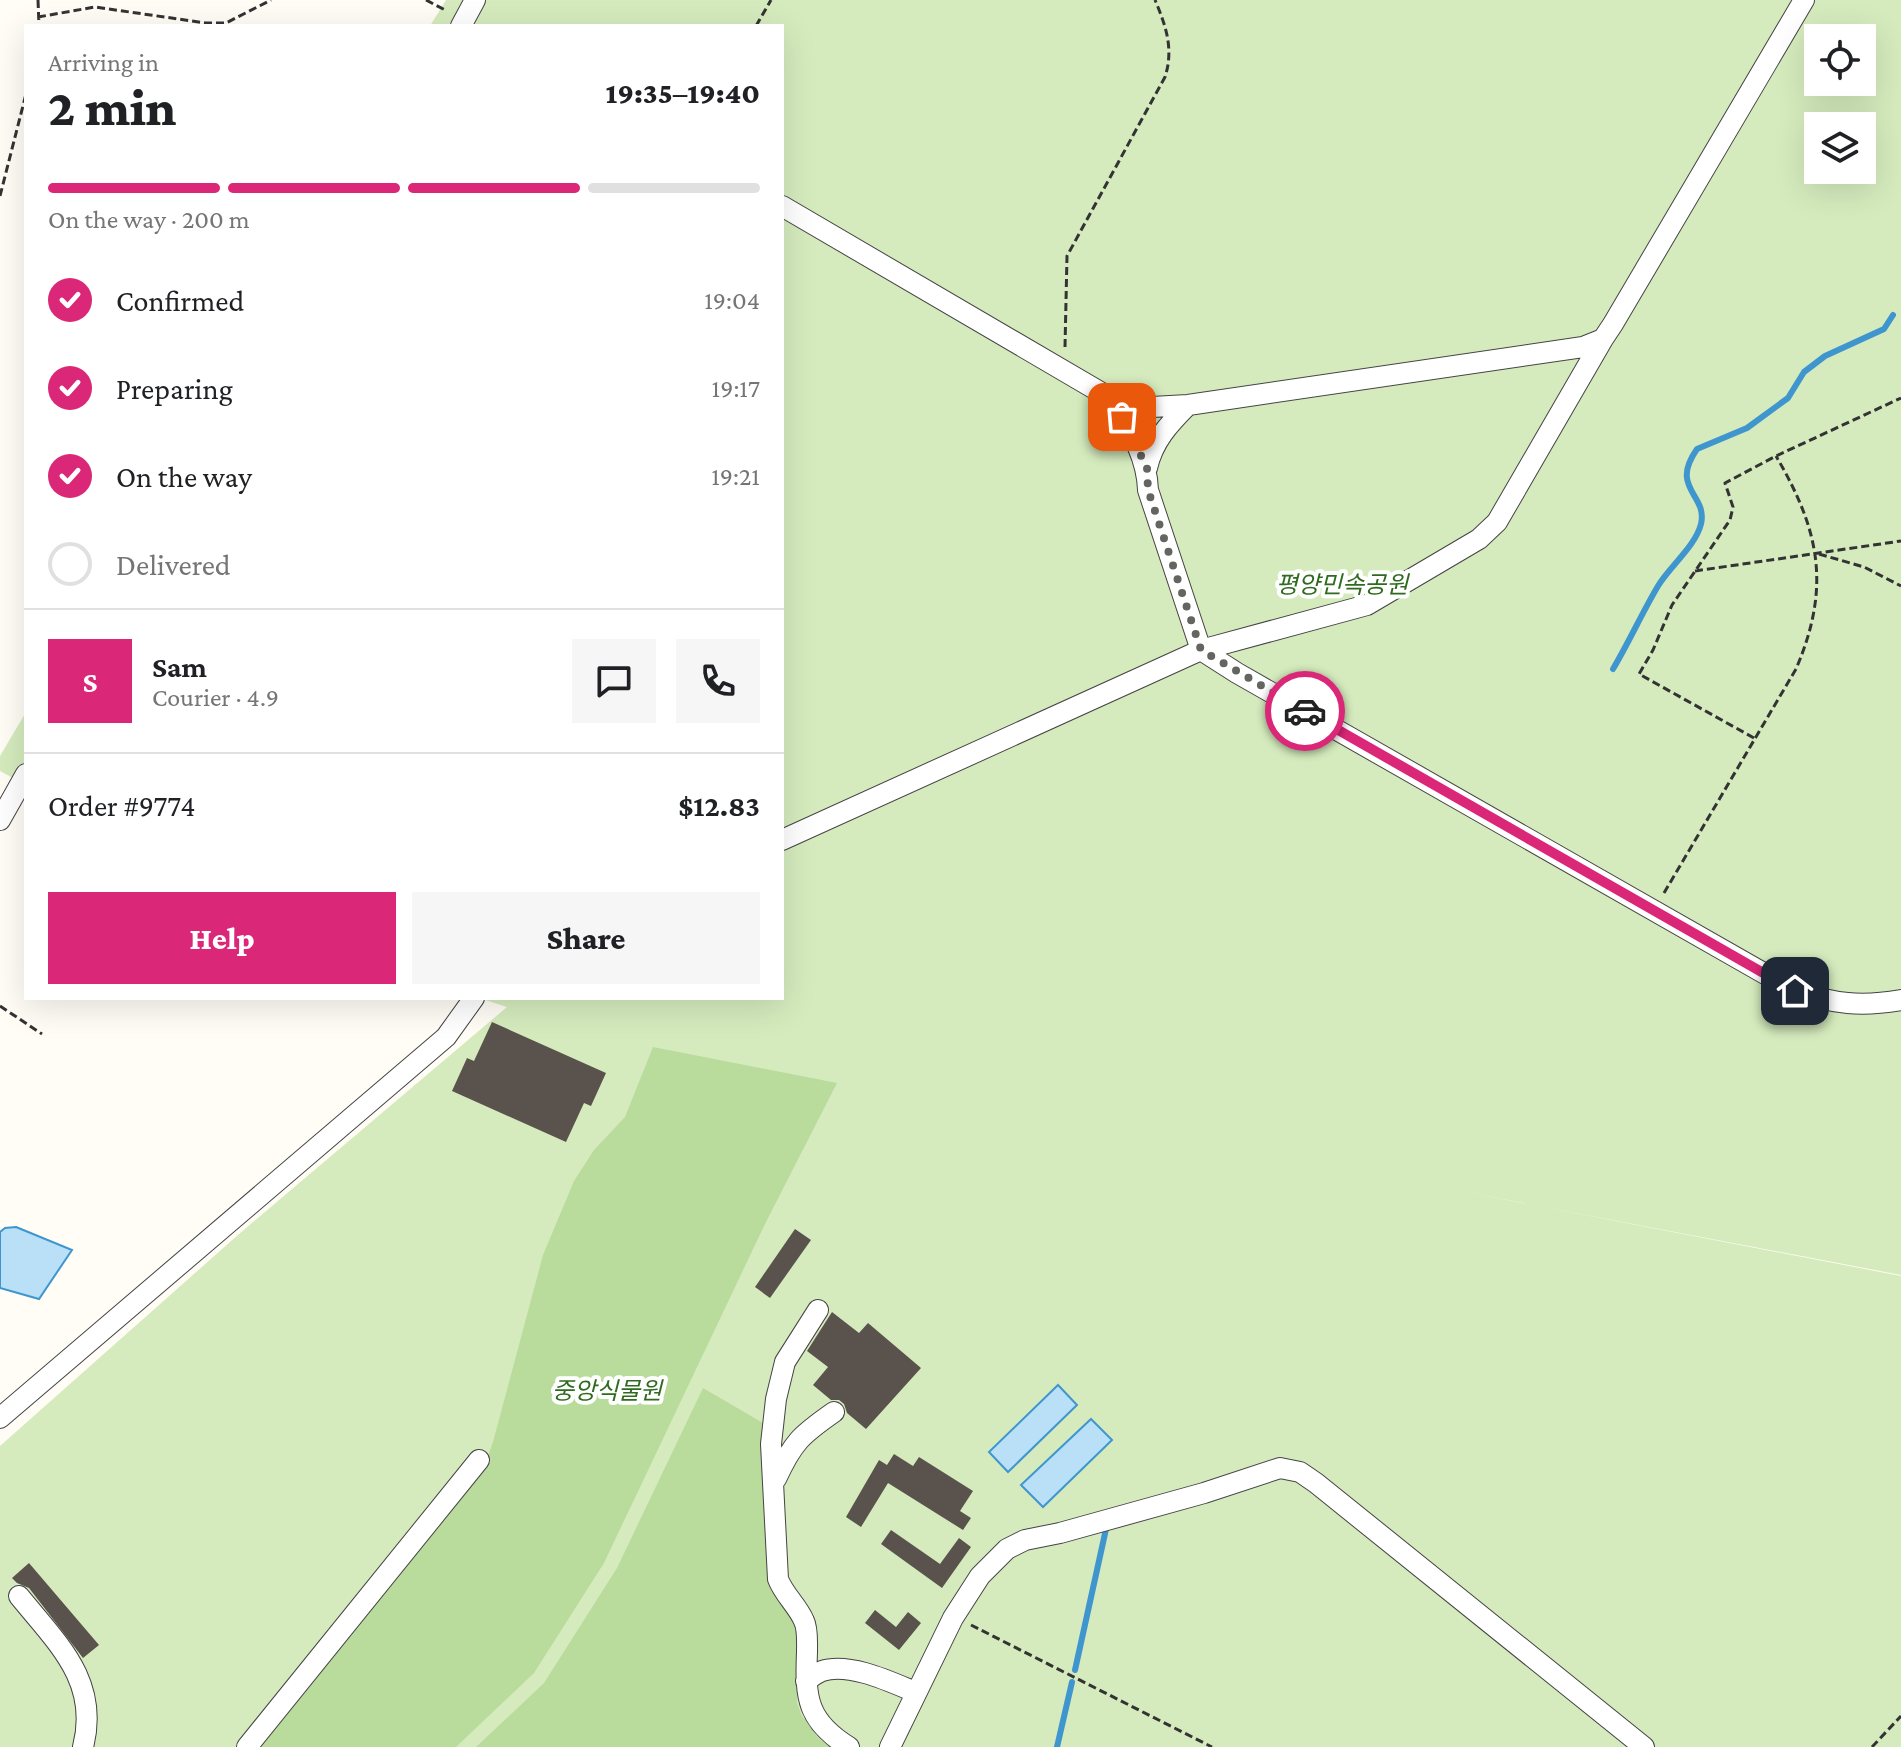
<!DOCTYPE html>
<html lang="en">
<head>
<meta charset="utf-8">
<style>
	body { margin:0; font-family:"Crimson Pro","Noto Sans KR",serif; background:#f6f6f6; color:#202124; height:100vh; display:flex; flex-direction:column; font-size:30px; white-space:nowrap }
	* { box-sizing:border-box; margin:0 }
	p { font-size:26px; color:#757577 }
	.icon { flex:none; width:44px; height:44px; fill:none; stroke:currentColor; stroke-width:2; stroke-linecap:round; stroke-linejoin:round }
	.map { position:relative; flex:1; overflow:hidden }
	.side { position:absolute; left:24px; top:24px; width:760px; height:976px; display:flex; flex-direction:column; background:#fff; border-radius:0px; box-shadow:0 8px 32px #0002 }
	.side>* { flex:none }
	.buttons { position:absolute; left:1804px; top:24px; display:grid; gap:16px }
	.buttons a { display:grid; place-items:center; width:72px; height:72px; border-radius:0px; background:#fff; box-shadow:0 8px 32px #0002; font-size:40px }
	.pin { position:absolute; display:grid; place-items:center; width:68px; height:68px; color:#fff; margin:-34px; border-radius:16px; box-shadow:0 4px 12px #0006 }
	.courier { position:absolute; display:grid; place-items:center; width:80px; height:80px; margin:-40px; border:6px solid #db2777; border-radius:50%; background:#fff; color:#222; box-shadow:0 2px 10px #0007 }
	.summary em { font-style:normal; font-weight:800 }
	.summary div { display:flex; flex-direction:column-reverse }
	.summary { display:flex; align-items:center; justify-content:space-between; height:136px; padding:0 24px }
	h1 { font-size:52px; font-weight:800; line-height:60px }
	.bar { display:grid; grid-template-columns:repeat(4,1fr); gap:12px 8px; align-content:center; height:96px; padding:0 24px }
	.bar i { height:10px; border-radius:6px; background:#e0e0e0 }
	.bar .on { background:#db2777 }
	.bar p { grid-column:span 4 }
	.line { display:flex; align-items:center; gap:20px; padding:0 24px; border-top:2px solid #e0e0e0 }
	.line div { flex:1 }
	.round { display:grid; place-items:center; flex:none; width:84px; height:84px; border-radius:0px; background:#f6f6f6 }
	ol { padding:0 24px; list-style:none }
	li { display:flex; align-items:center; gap:24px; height:88px }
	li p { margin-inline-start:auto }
	li .icon { padding:8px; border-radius:50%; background:#db2777; color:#fff; stroke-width:4 }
	li:last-child { color:#757577 }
	li i { width:44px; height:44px; border:4px solid #e0e0e0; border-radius:50% }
	.primary-button { display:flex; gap:16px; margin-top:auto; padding:16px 24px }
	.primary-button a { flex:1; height:92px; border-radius:0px; background:#db2777; color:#fff; font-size:32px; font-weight:800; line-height:92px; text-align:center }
	.primary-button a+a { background:#f6f6f6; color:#202124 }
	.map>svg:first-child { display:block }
	.green { fill:#d5ebbd; fill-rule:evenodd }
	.forest { fill:#b9dc9c }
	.water { fill:#b9e0f7; stroke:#3f96cf; stroke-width:2 }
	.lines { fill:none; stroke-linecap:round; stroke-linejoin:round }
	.stream { stroke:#3f96cf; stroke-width:6 }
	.building { fill:#5a524d }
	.minor-casing { stroke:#444; stroke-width:22 }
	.path { stroke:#333; stroke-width:3; stroke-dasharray:8 4; stroke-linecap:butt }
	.minor { stroke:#fff; stroke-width:20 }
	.done { stroke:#646461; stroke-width:8; stroke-dasharray:0 14.4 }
	.route { stroke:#db2777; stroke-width:10 }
	.labels { text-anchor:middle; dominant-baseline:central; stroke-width:8; stroke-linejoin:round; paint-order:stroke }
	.park-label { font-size:24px; font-style:italic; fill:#2f6b1f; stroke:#fff }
</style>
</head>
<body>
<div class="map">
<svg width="1901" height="1747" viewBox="0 0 1901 1747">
	<rect width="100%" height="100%" fill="#fffdf5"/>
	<path class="green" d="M 446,0 L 1901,0 L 1901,1275 L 1455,1190 L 1901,1276 L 1901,1747 L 0,1747 L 0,1446 L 239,1234 L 507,1007 L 479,998 L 782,998 L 782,26 L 430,26 ZM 1818,38 L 1862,38 L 1862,82 L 1818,82 ZM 1818,126 L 1862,126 L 1862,170 L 1818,170 Z
		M 26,712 L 26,785 L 0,771 L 0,756 Z"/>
	<path class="forest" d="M 653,1047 L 837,1083 L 765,1224 L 604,1563 L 534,1673 L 456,1747 L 258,1747 L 485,1464 L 493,1442 L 543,1255 L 574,1181 L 594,1150 L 625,1117 Z
		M 703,1388 L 763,1423 L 766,1440 L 773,1577 L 799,1625 L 797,1703 L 802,1716 L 819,1739 L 833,1747 L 476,1747 L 544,1683 L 617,1568 Z"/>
	<path class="water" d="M 16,1227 L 72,1250 L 39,1299 L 0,1288 L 0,1232 L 5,1228 Z
		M 1058,1385 L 1077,1405 L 1008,1472 L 989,1452 Z
		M 1091,1419 L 1112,1440 L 1043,1507 L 1021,1485 Z"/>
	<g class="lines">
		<path class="stream" d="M 1613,669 C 1629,642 1642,613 1658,586 C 1670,566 1695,547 1701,524 C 1708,494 1669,489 1697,449 L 1747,428 L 1788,398 L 1804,372 L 1825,356 L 1884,329 L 1893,315
			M 1075,1670 L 1106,1529
			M 1057,1747 L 1072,1682"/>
	</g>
	<path class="building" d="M 492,1022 L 606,1073 L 591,1106 L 584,1103 L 566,1142 L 452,1091 L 467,1058 L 474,1061 Z
		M 795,1229 L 811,1240 L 770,1298 L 755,1287 Z
		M 832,1312 L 859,1333 L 868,1323 L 921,1368 L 866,1429 L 847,1413 L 844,1404 L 839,1400 L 831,1400 L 813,1385 L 828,1367 L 807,1351 Z
		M 894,1454 L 913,1466 L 919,1457 L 973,1491 L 960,1511 L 971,1518 L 963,1530 L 888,1483 L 861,1527 L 846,1517 L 879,1460 L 887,1465 Z
		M 891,1530 L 940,1564 L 959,1538 L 971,1547 L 942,1588 L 881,1544 Z
		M 29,1563 L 99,1645 L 83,1658 L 29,1588 L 17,1583 L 12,1578 Z
		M 875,1610 L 896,1627 L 908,1612 L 921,1623 L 899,1650 L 865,1623 Z"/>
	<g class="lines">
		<defs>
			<path id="minor" d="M 461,26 L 475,0
				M 782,206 L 1112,399 L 1152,407 L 1188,405 L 1583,347 L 1603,339 L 1613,324 L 1804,0
				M 1147,468 C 1153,441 1169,424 1188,405
				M 1201,650 L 1237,673 L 1795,991 C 1834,1004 1861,1007 1901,1000
				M 1201,650 L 1367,605 L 1479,539 L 1497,522 L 1603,339
				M 0,820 L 26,774
				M 782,840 L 1201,650 L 1148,490 C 1147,456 1129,428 1112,399
				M 818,1310 L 785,1362 L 776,1399 L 771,1444 L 778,1579 C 784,1595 798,1606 804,1621 C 808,1629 807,1643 807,1652 C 805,1698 807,1721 849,1747
				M 0,1418 L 446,1037 L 474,998
				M 776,1479 C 793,1442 801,1435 834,1412
				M 19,1596 C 57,1643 100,1681 83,1747
				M 806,1681 C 810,1678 817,1673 822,1671 C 849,1662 891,1682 915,1692
				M 247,1747 L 479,1460
				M 890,1747 L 953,1618 L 980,1576 L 1007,1549 L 1025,1540 L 1060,1533 L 1204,1493 L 1280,1468 L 1300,1472 L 1316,1483 L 1644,1747"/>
		</defs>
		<use href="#minor" class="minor-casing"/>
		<path class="path" d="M 38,0 L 39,26
			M 426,0 L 447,11
			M 38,17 L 95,7 L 206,23 L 226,23 L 271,0
			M 756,26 L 771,0
			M 0,196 L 26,94
			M 1065,347 L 1067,256 L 1165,77 C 1174,49 1166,26 1155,0
			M 1819,554 L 1864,567 L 1901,586
			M 1695,571 L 1901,541
			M 1754,738 L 1639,674 L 1653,650 L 1672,605 L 1730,520 L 1733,507 L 1725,483 L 1776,456 L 1901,398
			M 1664,893 L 1796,669 C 1831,587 1820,531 1776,456
			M 0,1006 L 42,1034
			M 971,1625 L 1212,1747
			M 1872,1747 L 1901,1716"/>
		<use href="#minor" class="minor"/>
	</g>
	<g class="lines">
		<path class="done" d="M 1122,417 L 1147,468 L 1148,490 L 1201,650 L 1305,711"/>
		<path class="route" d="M 1305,711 L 1795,991"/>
	</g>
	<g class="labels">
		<g class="park-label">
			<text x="1342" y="584">평양민속공원</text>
			<text x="607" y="1390">중앙식물원</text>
		</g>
	</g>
</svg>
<div class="buttons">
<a><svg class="icon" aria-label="locate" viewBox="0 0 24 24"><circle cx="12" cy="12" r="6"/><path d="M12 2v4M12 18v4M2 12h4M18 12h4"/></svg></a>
<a><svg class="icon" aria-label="layers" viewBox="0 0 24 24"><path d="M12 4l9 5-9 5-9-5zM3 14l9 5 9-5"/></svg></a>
</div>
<div class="pin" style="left:1122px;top:417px;background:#ea580c"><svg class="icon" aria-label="bag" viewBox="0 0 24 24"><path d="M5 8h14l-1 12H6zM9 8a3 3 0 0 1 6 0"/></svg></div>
<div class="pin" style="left:1795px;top:991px;background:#1f2937"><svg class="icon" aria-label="home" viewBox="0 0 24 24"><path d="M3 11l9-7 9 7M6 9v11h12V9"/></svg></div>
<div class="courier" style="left:1305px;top:711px"><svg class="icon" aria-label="car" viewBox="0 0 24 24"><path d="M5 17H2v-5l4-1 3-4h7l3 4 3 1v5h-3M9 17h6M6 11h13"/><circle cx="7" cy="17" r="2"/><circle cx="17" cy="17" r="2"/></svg></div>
<section class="side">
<div class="summary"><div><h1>2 min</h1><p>Arriving in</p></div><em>19:35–19:40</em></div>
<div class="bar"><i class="on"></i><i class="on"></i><i class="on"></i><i></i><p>On the way · 200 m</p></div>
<ol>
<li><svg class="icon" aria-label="check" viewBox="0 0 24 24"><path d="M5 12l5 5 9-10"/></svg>Confirmed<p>19:04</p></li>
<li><svg class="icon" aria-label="check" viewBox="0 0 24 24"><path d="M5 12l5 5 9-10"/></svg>Preparing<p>19:17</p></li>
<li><svg class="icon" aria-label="check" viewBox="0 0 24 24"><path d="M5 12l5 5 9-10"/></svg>On the way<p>19:21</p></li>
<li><i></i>Delivered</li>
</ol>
<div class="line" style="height:144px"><b class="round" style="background:#db2777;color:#fff">S</b><div><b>Sam</b><p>Courier · 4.9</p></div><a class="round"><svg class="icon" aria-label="chat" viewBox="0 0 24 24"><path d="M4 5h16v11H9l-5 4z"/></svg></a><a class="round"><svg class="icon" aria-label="phone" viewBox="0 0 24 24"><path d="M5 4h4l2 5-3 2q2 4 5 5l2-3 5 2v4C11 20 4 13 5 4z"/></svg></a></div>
<div class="line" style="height:104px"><div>Order #9774</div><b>$12.83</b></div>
<div class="primary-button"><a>Help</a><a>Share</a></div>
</section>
</div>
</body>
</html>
